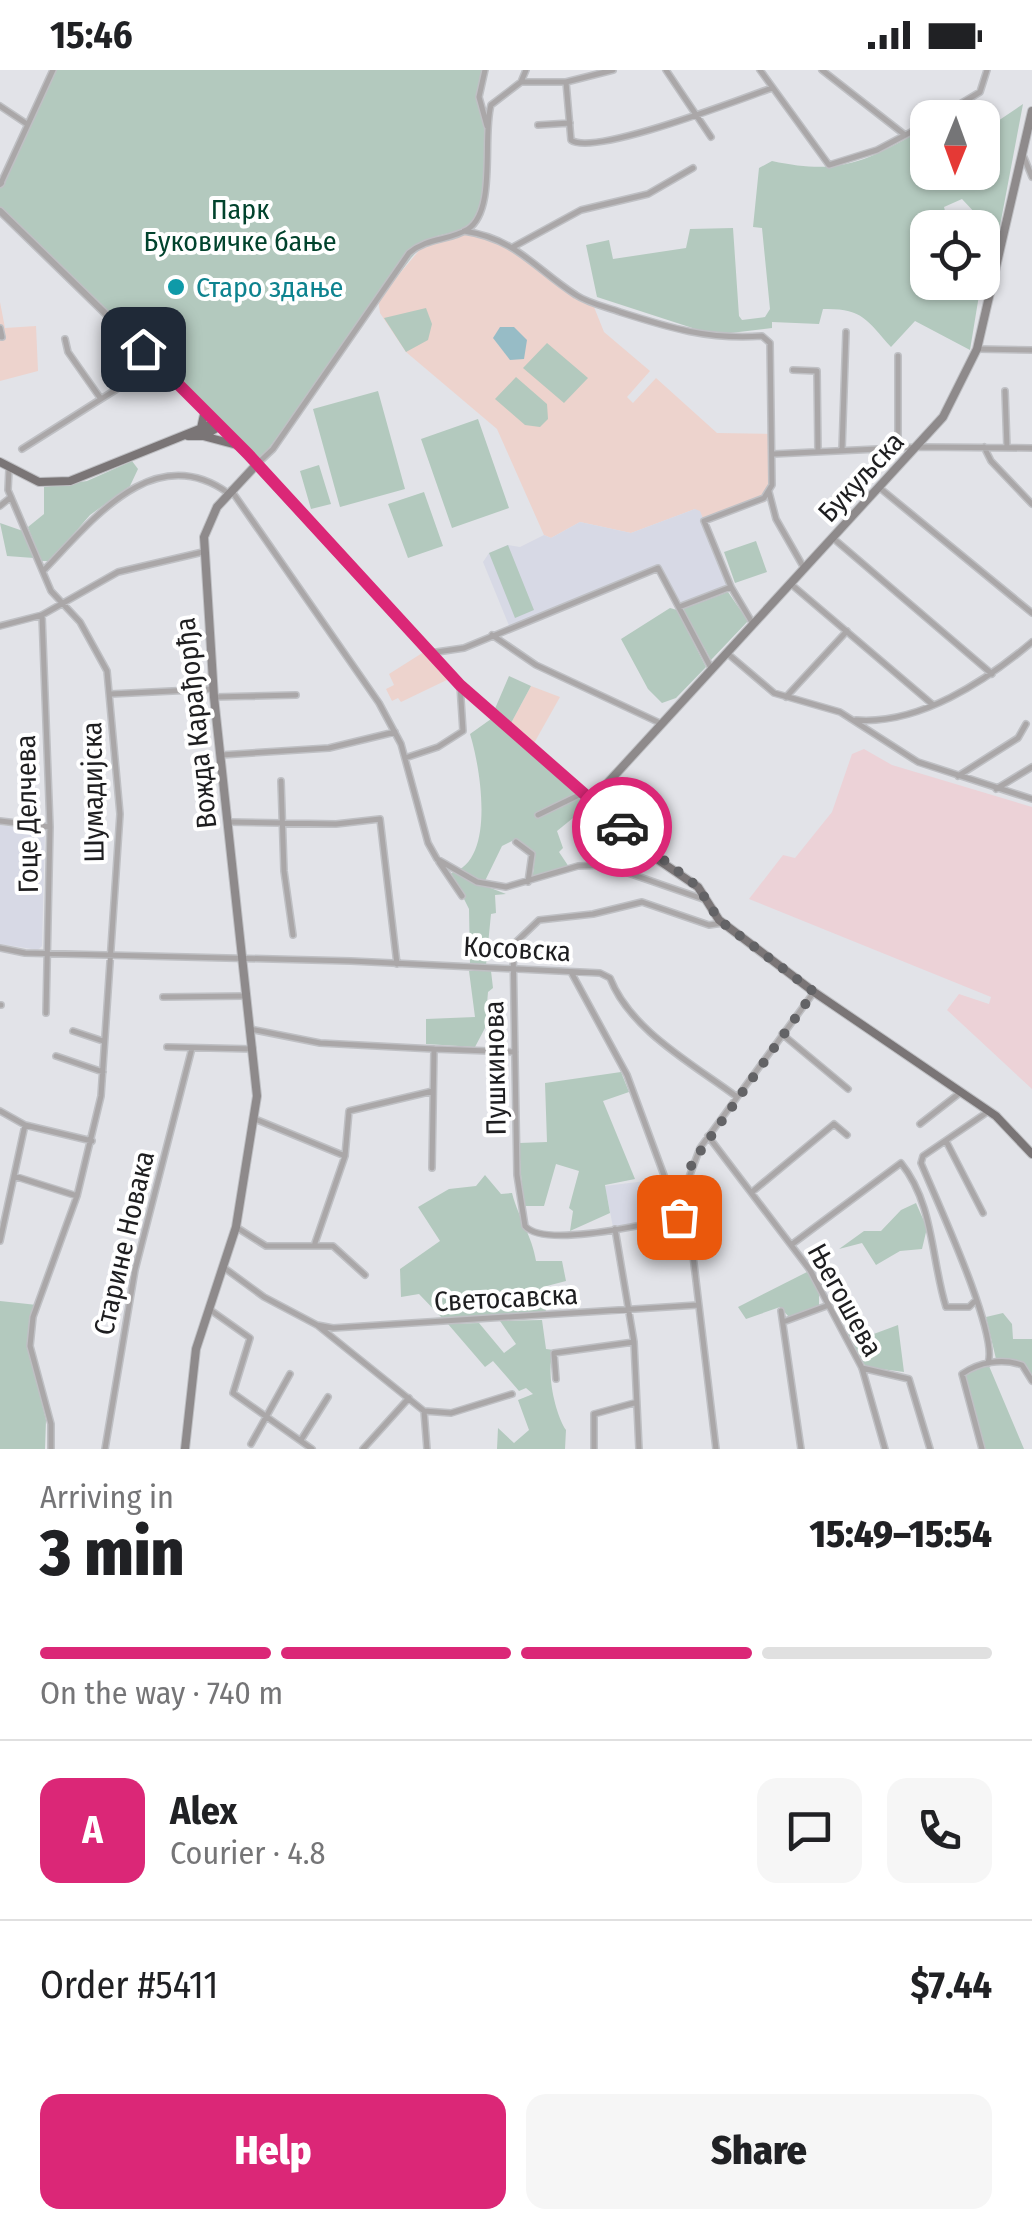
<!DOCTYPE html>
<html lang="en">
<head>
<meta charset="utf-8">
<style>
	body { margin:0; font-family:"Fira Sans Condensed",sans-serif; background:#f6f6f6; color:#202124; height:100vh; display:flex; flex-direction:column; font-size:38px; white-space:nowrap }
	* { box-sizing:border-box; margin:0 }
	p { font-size:32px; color:#757577 }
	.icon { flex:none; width:55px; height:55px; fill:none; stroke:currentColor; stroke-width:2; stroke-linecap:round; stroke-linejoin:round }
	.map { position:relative; height:1379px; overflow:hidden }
	.sheet { display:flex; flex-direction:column; background:#fff; flex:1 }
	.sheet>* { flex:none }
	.needle { width:65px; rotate:181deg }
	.fabs { position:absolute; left:910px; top:30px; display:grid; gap:20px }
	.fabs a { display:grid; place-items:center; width:90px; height:90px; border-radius:20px; background:#fff; box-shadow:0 2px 8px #0004; font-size:50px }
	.pin { position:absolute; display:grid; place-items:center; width:85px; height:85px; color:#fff; margin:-42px; border-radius:20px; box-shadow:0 5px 15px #0006 }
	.courier { position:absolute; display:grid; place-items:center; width:100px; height:100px; margin:-50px; border:8px solid #db2777; border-radius:50%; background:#fff; color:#222; box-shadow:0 2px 12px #0007 }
	.summary em { font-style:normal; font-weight:800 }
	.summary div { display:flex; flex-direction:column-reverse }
	.summary { display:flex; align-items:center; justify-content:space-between; height:170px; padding:0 40px }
	h1 { font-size:65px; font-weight:800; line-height:75px }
	.bar { display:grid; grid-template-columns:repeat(4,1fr); gap:15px 10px; align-content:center; height:120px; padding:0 40px }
	.bar i { height:12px; border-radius:8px; background:#e0e0e0 }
	.bar .on { background:#db2777 }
	.bar p { grid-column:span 4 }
	.line { display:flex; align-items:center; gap:25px; padding:0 40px; border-top:2px solid #e0e0e0 }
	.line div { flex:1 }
	.round { display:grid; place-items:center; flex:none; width:105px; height:105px; border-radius:20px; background:#f6f6f6 }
	.cta { display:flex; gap:20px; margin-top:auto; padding:20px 40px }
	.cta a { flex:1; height:115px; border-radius:20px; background:#db2777; color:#fff; font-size:40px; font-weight:800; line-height:115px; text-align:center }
	.cta a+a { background:#f6f6f6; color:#202124 }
	.status { display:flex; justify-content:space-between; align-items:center; height:70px; padding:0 50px; background:#fff; direction:ltr }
	.status svg { height:28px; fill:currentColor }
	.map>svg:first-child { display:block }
	.commercial { fill:#edd3cd }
	.industrial { fill:#ecd2d7 }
	.built { fill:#d7d9e5 }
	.green { fill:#b3c9be }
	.water { fill:#97bcc6 }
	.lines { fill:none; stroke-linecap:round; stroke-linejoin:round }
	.minor-casing { stroke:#bfc0c4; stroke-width:8 }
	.tertiary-casing { stroke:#bfc0c4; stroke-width:9 }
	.secondary-casing { stroke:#bfc0c4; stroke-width:10 }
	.primary-casing { stroke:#bfc0c4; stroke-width:10 }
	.minor { stroke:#aaa7a8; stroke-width:5 }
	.tertiary { stroke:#aaa7a8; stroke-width:6 }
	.secondary { stroke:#8e8a8b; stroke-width:8 }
	.primary { stroke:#7a7576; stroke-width:8 }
	.done { stroke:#636366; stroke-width:10; stroke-dasharray:0 18 }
	.route { stroke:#db2777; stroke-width:12 }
	.culture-dot { fill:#0f9aa8; stroke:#fff; stroke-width:4 }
	.labels { text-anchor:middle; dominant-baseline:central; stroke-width:8; stroke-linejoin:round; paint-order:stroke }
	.park-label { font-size:28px; fill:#01432d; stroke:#fff }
	.culture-label { font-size:28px; fill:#0d838f; stroke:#fff; text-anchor:start }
	.street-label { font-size:28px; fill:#1e1e20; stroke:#fff }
</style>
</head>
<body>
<div class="status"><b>15:46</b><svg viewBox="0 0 49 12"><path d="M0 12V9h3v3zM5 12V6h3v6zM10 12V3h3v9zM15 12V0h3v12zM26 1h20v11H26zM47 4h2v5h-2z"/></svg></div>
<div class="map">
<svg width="1032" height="1379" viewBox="0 0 1032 1379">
	<rect width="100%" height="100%" fill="#e2e3e8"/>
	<path class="commercial" d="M 464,161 L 496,169 L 546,199 L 579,231 L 594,237 L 604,262 L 650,301 L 627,327 L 633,333 L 656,308 L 717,363 L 774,364 L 774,414 L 765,432 L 704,451 L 695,439 L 631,463 L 580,452 L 551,468 L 544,465 L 497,359 L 406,282 L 380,243 L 378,229 L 428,170 Z
		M 0,232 L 5,258 L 36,256 L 38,301 L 0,311 Z
		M 427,580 L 453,607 L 401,632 L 398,628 L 392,631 L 386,619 L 394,615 L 389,604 Z
		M 531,616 L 560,627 L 533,675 L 510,655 Z
		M 629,718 L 658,739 L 664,794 L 598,736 L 613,736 Z"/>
	<path class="industrial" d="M 864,679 L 892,695 L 1032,737 L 1032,1019 L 947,940 L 959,924 L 989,934 L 991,927 L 749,829 L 783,785 L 795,788 L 832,742 L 852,684 Z"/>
	<path class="built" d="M 695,439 L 700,441 L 731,517 L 679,537 L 658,499 L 510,558 L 483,492 L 489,483 L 508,475 L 520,477 L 544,465 L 551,468 L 580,452 L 631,463 Z
		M 0,755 L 45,761 L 42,876 L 38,880 L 0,874 Z
		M 662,1109 L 673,1138 L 669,1146 L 613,1157 L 605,1116 Z"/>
	<path class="green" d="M 53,0 L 485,0 C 475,46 503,104 477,149 C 466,168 443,159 427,171 C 421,175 416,183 411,188 L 257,394 L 0,141 L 0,116 Z
		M 1023,34 L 999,161 L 990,159 L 962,129 L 944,137 L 949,157 L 928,158 L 928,212 L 981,213 L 970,280 L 915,251 L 891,277 C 866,249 862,238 823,239 L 819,254 L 772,252 L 772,258 L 714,265 L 597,227 L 586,175 L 609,170 L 613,189 L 686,178 L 690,159 L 733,158 L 739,246 L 742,250 L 765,247 L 770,239 L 762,158 L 753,157 L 759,98 L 772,91 C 842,106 867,91 927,57 L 928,102 L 982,102 L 983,61 Z
		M 426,238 L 432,254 L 428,270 L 406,282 L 384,248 Z
		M 547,273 L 588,308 L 564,333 L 523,298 Z
		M 516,307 L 547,334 L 548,349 L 540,357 L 525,355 L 495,329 Z
		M 378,321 L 405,419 L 340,437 L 313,339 Z
		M 478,349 L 509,438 L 452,458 L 421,369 Z
		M 132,391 L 138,399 L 130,416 L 90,445 L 50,491 L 41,491 L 28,457 L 44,444 L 44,417 L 87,411 Z
		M 319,395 L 331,434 L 311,439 L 300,401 Z
		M 424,422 L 443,476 L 408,488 L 388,434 Z
		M 0,453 L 23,461 L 34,488 L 7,486 Z
		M 756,471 L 767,502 L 735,513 L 724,482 Z
		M 508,475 L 534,540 L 515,548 L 489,483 Z
		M 728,522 L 748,551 L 711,590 L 683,539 Z
		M 670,538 L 677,540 L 706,597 L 676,628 L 662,633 L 648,619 L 621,569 Z
		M 509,606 L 531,616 L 510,655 L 494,641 Z
		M 491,649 L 589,735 L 557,761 L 563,778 L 559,782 L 569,797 L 532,808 C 537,788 534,778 514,770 L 502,776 L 483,815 L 506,824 L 495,825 L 496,843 L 491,844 L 486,895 L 470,894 L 469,839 L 451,803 C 497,791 480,696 470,664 Z
		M 469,901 L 491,901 L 493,918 L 488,922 L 485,958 L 475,977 L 426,974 L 426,949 L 475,947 Z
		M 621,1002 L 629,1022 L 603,1031 L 635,1109 L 605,1115 L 610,1143 L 570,1161 L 573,1141 L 569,1138 L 579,1101 L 556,1094 L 544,1136 L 523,1136 L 519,1073 L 547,1072 L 545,1013 Z
		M 485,1105 L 501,1124 L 512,1123 C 519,1150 532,1165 536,1191 L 562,1191 L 566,1211 L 543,1217 L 546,1242 L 443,1249 L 419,1224 L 401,1227 L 400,1199 L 440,1171 L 418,1137 L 449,1119 L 476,1116 Z
		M 916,1133 L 927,1158 L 922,1179 L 900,1181 L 876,1195 L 862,1173 L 839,1179 L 864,1161 L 881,1161 L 901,1140 Z
		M 807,1202 L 819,1221 L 819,1235 L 789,1247 L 780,1237 L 746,1249 L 738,1237 Z
		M 0,1231 L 37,1235 L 28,1277 L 46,1350 L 45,1379 L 0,1379 Z
		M 1003,1243 L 1012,1254 L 1013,1269 L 1032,1269 L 1032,1306 L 1021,1292 L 996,1289 L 986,1247 Z
		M 542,1250 L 546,1279 L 554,1280 C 545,1299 555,1344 566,1360 L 565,1379 L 497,1379 L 498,1358 L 514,1373 L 529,1360 L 518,1330 L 533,1324 L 526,1318 L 519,1321 L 493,1291 L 485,1297 L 448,1254 L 479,1253 L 504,1283 L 516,1274 L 500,1251 Z
		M 898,1255 L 904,1302 L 866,1297 L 846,1264 L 871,1265 Z
		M 989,1296 L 1024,1379 L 983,1379 L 962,1310 L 968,1301 Z"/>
	<path class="water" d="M 500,257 L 514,257 L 527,270 L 524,289 L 510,290 L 493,268 Z"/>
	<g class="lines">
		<defs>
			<path id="minor" d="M 485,0 L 479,27 L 487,56
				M 666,0 L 711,67
				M 760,0 L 829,95 L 877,80 L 928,53
				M 822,0 L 905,65
				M 521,12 L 566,12 L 613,0
				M 566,12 L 571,70 C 593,87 740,29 772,18
				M 0,36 L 27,54
				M 937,48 L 980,22 L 987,0
				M 538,55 L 570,53
				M 1023,85 L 1032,107
				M 1,113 L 53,0
				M 464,161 C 517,169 535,199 576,225 C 588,233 606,237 620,242 C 670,258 709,270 762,266 L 770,273 L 772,415 L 764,428 L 704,451 L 731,517 L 753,554
				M 513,177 L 581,140 L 648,124 L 693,98
				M 0,258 L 2,267
				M 65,269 L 68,282 L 101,329
				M 977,279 L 1032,280
				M 898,286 L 898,377
				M 793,300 L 817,301 L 818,382
				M 1005,321 L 1007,378
				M 984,377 L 991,391 L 1032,434
				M 22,379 L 158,293
				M 842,380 L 846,262
				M 773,384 L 920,377 L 1032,378
				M 257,394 L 273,379 L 409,183 C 428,167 449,171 468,159 C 497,140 482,66 491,35 L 521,12 L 526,0
				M 9,399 L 8,420 L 51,521 L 80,552 L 107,601 L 120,744 L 101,1026 L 77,1126 L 33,1247 L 30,1276 L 51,1354 L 51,1379
				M 881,419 L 1032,543
				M 231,420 L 379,633 L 401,674 L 428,773 L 437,789 L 477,812 L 506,817 L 578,796 L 605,795 L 706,830
				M 769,422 L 776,449 L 804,498
				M 0,436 L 11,427
				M 834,469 L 992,604
				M 43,501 C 91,452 153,369 228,423
				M 792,515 L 932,634
				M 679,537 L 731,517
				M 42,545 L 50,757 L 46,943
				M 0,556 L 42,545 L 118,502 L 203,482
				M 492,565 L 536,595 L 662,654
				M 430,583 L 464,578 L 658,498 L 711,598
				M 728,584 L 774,623 L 840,642 L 918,692 L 1032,729
				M 111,624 L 213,619
				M 214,627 L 296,625
				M 786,627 L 847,561
				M 856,650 C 919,655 986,611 1032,572
				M 221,685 L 329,678 L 395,662
				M 405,688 L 438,677 L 463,661 L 460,615
				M 958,706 L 1018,668 L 1026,654
				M 281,711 L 284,801 L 293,865
				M 996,719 L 1032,697
				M 538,745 L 583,723
				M 0,751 L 50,757
				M 228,752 L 336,754 L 380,749 L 397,894
				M 516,772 L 532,784 L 528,812
				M 439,792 L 462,826
				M 0,878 L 25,883 L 351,891 L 600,903 L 610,908 C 630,960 693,994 737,1027
				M 571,902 L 627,1005 L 679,1146
				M 163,927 L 245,926
				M 0,935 L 1,935
				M 250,959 L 320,973 L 434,979 L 432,1098
				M 73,961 L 103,971
				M 782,964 L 848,1019
				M 167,977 L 253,979
				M 434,979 L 515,982
				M 56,986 L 103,1002
				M 0,1041 L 25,1055 L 92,1071
				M 255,1049 L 345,1086
				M 920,1054 L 961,1022
				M 708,1066 L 810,1200 L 862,1298 L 885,1379
				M 946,1071 L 983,1143
				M 14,1106 L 77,1126
				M 752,1122 L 834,1054 L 847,1065
				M 679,1147 C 650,1153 545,1179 525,1156 L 517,1105 L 513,875 L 539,850 L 593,844 L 642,832 L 709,855 L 723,853
				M 236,1157 L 266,1176 L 333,1176 L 365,1205
				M 615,1159 L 634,1272 L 639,1379
				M 0,1171 L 25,1055
				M 315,1173 L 345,1086 L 349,1041 L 433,1021
				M 791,1175 L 901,1093 C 934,1134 931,1189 946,1237 L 969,1237 L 974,1232
				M 223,1197 L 264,1227 L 317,1255 L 424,1341 L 427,1379
				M 209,1239 L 250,1268 L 233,1323 L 312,1379
				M 781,1241 L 801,1379
				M 783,1252 L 829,1235
				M 317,1255 L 333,1258 L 698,1235
				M 988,1293 C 999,1264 935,1127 921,1093 L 923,1086 L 989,1041
				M 862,1298 L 909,1309 L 930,1379
				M 556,1309 L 554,1283 L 634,1272
				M 424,1341 L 451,1343 L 512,1324
				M 301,1370 L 328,1327
				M 251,1374 L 290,1304
				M 105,1379 L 135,1200 L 192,978
				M 363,1379 L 409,1328
				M 594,1379 L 594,1344 L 634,1333
				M 716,1379 L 685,1118 L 700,1078 L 814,922
				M 982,1379 L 962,1304 C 979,1292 1002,1288 1022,1295 L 1032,1311"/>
			<path id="tertiary" d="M 0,114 L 1,113
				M 0,141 L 217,352"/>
			<path id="secondary" d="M 592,730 L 943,347 L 977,279 L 1032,41
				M 185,1379 L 196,1279 L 236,1157 L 257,1026 L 214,627 L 204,467 L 217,437 L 257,394"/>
			<path id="primary" d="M 201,358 L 205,340
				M 188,366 L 203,366 L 220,356
				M 203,366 L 237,375
				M 0,392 L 39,412 L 70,411 L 217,352 L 460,615 L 657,789 L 698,817 L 719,850 L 814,922 L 996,1046 L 1032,1084"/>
		</defs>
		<use href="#minor" class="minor-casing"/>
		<use href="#tertiary" class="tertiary-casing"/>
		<use href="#secondary" class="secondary-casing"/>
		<use href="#primary" class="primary-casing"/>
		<use href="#minor" class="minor"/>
		<use href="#tertiary" class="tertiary"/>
		<use href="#secondary" class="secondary"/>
		<use href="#primary" class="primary"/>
	</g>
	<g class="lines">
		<path class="done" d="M 622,757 L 698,817 L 719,850 L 814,922 L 692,1093 L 685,1118 L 687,1146 L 679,1147"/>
		<path class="route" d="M 143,279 L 248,384 L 460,615 L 622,757"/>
	</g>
	<circle class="culture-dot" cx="176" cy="217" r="10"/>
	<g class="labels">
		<g class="park-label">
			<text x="240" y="139">Парк<tspan x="240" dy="32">Буковичке бање</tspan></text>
		</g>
		<g class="culture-label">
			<text x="196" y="217">Старо здање</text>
		</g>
		<g class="street-label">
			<text transform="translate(861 407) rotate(-47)">Букуљска</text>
			<text transform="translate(196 653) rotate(-96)">Вожда Карађорђа</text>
			<text transform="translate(93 722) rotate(-91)">Шумадијска</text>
			<text transform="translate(27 744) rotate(-91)">Гоце Делчева</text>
			<text transform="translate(517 879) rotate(3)">Косовска</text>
			<text transform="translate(495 998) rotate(-91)">Пушкинова</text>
			<text transform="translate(124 1173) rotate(-77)">Старине Новака</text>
			<text transform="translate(506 1228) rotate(-3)">Светосавска</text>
			<text transform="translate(845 1230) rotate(61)">Његошева</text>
		</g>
	</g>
</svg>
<div class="fabs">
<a><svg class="needle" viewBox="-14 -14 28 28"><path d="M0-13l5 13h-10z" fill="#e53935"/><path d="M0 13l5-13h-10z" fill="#757577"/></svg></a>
<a><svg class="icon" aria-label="locate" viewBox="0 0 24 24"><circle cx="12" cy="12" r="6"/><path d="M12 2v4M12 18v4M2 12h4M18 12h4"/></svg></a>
</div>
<div class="pin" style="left:679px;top:1147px;background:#ea580c"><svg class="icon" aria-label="bag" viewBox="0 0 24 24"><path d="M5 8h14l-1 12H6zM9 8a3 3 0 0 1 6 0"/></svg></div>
<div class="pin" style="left:143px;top:279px;background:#1f2937"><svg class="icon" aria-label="home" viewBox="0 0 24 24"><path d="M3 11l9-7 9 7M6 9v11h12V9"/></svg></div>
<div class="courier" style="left:622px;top:757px"><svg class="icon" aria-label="car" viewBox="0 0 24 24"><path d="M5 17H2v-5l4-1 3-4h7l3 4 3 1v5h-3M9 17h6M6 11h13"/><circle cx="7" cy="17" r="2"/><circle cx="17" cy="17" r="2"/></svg></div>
</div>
<section class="sheet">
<div class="summary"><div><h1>3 min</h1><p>Arriving in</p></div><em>15:49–15:54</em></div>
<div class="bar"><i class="on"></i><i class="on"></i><i class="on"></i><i></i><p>On the way · 740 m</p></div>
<div class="line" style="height:180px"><b class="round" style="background:#db2777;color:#fff">A</b><div><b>Alex</b><p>Courier · 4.8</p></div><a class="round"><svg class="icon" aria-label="chat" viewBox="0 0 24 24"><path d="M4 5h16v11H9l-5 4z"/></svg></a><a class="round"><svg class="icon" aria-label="phone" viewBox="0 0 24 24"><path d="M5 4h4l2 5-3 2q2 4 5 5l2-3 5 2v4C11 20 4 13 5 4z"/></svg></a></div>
<div class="line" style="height:130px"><div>Order #5411</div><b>$7.44</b></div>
<div class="cta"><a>Help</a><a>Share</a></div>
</section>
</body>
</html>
